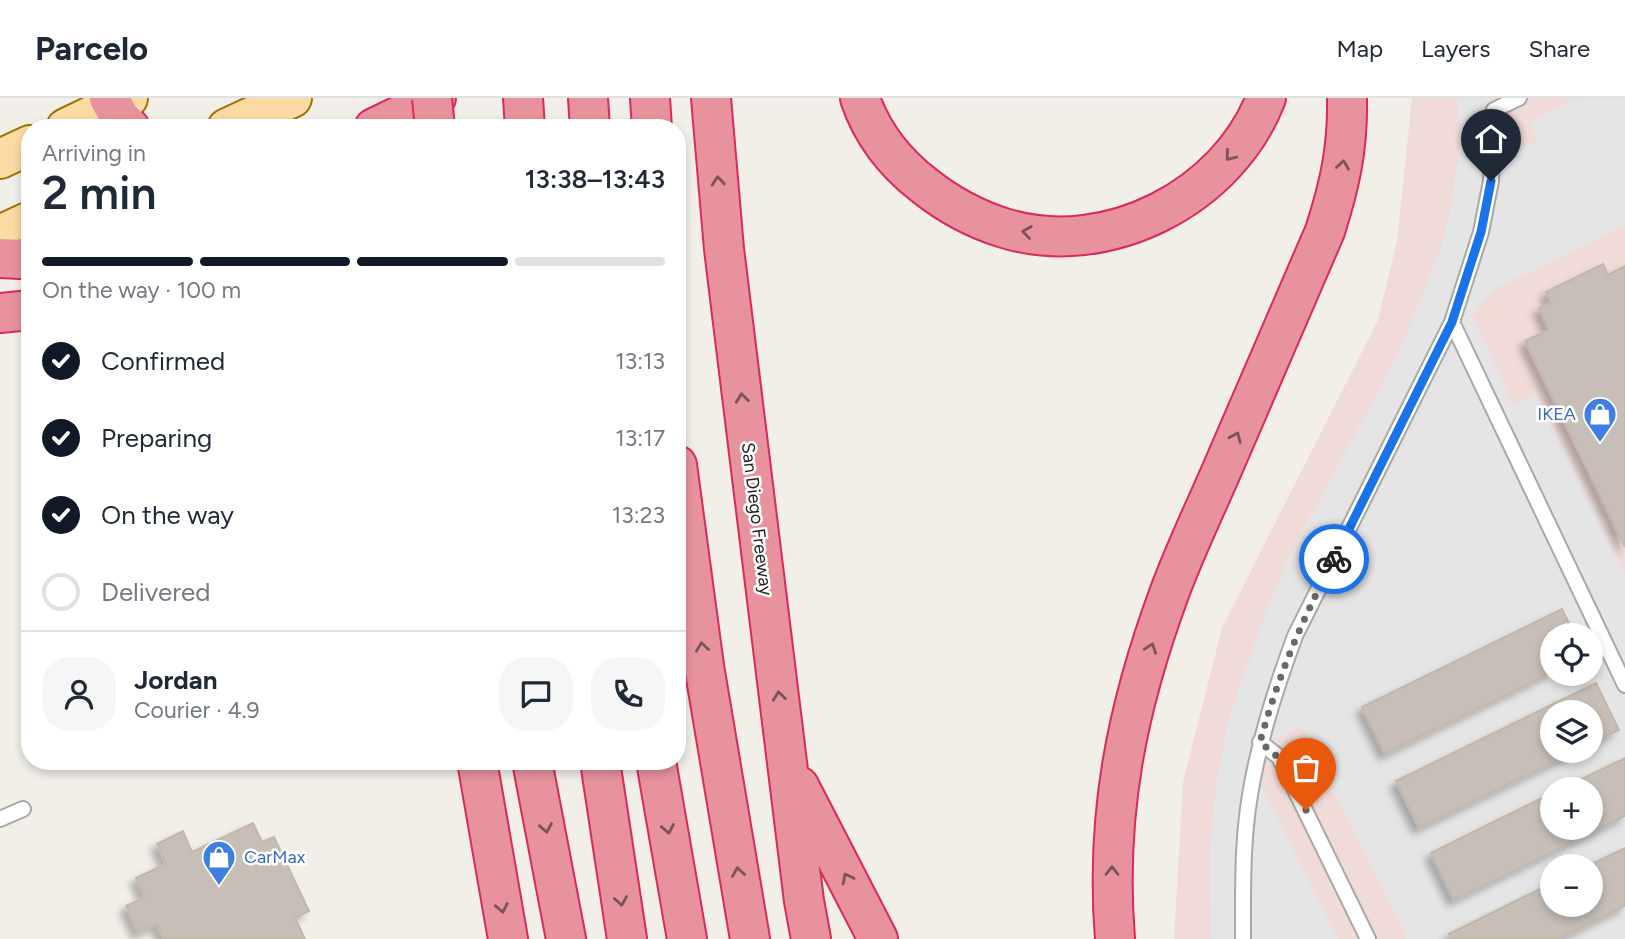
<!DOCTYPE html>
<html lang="en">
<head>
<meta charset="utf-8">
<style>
	body { margin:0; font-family:Figtree,sans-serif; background:#f6f6f7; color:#1f2937; height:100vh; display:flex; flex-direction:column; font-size:26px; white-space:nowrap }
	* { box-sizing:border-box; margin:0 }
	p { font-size:23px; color:#747a83 }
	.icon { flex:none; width:38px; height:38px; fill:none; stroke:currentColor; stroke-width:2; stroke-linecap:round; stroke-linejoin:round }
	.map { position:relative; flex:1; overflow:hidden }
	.sheet { position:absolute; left:21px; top:21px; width:665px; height:651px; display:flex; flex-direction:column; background:#fff; border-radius:28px; box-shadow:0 4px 10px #0003 }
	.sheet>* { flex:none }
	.buttons { position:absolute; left:1540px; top:525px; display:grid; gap:14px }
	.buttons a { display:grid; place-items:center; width:63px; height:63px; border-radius:50%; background:#fff; box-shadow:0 4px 10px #0003; font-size:35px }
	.pin { position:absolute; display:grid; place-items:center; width:60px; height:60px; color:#fff; margin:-72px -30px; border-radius:50% 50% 50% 0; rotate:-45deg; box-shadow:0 0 7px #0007 }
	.pin .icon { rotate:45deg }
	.courier { position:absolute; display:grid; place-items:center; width:70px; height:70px; margin:-35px; border:5px solid #1a73e8; border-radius:50%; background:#fff; color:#222; box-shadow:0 2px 9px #0007 }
	.overview em { font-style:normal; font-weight:600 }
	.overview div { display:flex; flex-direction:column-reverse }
	.overview { display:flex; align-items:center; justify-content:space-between; height:119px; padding:0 21px }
	h1 { font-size:46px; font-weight:600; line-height:52px }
	.bar { display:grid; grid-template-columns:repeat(4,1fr); gap:10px 7px; align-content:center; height:84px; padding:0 21px }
	.bar i { height:9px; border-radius:5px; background:#e0e1e3 }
	.bar .on { background:#111827 }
	.bar p { grid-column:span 4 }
	.line { display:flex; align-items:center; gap:18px; padding:0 21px; border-top:2px solid #e0e1e3 }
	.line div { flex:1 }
	.round { display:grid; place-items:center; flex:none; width:74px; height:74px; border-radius:28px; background:#f6f6f7 }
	ol { padding:0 21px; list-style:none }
	li { display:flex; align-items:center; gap:21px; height:77px }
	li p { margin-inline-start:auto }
	li .icon { padding:7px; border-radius:50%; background:#111827; color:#fff; stroke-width:4 }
	li:last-child { color:#747a83 }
	li i { width:38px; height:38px; border:4px solid #e0e1e3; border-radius:50% }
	header { display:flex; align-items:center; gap:42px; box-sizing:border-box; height:98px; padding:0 35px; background:#fff; border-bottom:2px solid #e0e1e3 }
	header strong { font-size:33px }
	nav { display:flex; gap:38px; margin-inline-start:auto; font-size:24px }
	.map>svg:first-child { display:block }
	.commercial { fill:#f1dbd8; fill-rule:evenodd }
	.parking { fill:#e5e5e5; fill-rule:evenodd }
	.building { fill:#c6beb7; stroke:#c3b7aa; stroke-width:2; filter:url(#shadow) }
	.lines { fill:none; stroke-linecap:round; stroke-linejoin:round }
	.lane-casing { stroke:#a8a8a8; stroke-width:18 }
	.primary-casing { stroke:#9d7301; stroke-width:42 }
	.highway-casing { stroke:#da2a5c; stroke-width:42 }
	.lane { stroke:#fff; stroke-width:14 }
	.primary { stroke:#fbdaa3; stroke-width:38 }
	.highway { stroke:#e7929c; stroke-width:38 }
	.highway-bridge-casing { stroke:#da2a5c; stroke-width:42; stroke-linecap:butt }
	.highway-bridge { stroke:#e7929c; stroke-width:38 }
	.oneway { stroke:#7a5458 }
	.done { stroke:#6a6967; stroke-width:7; stroke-dasharray:0 12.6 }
	.route { stroke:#1a73e8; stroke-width:9 }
	.labels { text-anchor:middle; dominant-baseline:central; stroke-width:5; stroke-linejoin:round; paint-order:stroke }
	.shop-label { font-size:18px; fill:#366cbe; stroke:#fff; text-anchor:end }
	.street-label { font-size:18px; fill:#212121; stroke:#fff }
</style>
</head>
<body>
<header>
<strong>Parcelo</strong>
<nav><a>Map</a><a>Layers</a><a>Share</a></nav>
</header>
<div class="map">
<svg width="1625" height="841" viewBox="0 0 1625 841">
	<defs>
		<filter id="shadow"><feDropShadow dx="-6" dy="6" stdDeviation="3.5" flood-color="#0004"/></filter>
	</defs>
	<rect width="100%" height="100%" fill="#f1efe8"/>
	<path class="commercial" d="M 1412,0 L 1625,0 L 1625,841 L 1174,841 L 1183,684 L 1222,530 L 1378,222 L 1397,143 ZM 1552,537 L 1591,537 L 1591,576 L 1552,576 ZM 1552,614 L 1591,614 L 1591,653 L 1552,653 ZM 1552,691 L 1591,691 L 1591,730 L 1552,730 ZM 1552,768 L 1591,768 L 1591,807 L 1552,807 Z"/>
	<path class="parking" d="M 1457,0 L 1490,0 L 1490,37 L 1524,48 L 1537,43 L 1529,24 L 1579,0 L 1625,0 L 1625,128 L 1494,191 L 1472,218 L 1514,307 L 1537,296 L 1625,476 L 1625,841 L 1407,841 L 1302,628 L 1266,646 L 1259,682 L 1338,841 L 1211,841 L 1209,764 L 1216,687 L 1228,624 L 1267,510 L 1295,447 L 1378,294 L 1406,237 L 1441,149 L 1452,103 L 1460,42 ZM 1552,537 L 1591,537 L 1591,576 L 1552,576 ZM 1552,614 L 1591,614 L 1591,653 L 1552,653 ZM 1552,691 L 1591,691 L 1591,730 L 1552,730 ZM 1552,768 L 1591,768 L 1591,807 L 1552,807 Z"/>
	<path class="building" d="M 1603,166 L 1608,177 L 1625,168 L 1625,449 L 1525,243 L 1549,232 L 1539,210 L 1551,205 L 1546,194 Z
		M 1562,511 L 1575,537 L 1552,537 L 1552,574 L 1385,656 L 1362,609 Z
		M 1596,585 L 1619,632 L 1591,646 L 1591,614 L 1552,614 L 1552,653 L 1577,653 L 1419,730 L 1396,683 Z
		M 1625,660 L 1625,718 L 1454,802 L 1431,755 L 1552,695 L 1552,730 L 1591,730 L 1591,691 L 1561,691 Z
		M 253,725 L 262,744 L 274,739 L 309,813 L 295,820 L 305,841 L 164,841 L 157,826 L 138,835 L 126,808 L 145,799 L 136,780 L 166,766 L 157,746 L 183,733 L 192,754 Z
		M 1625,750 L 1625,808 L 1558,841 L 1452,841 L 1449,836 L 1552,785 L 1552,807 L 1591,807 L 1591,768 L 1587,768 Z"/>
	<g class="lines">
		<defs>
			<path id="lane" d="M 1452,224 L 1625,587
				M 1260,644 L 1279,659 L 1368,841
				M 0,721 L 23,711
				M 1243,841 C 1243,793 1242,744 1250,697 C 1259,642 1276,590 1295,538 L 1452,224 L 1481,134 L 1491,83 L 1494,12 L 1519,0"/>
			<path id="primary" d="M 66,30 L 128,0
				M 227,30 L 292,0
				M 0,61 L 30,47
				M 0,137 L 30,123"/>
			<path id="highway" d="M 109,0 L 120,20 L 130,30
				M 523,0 L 525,30
				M 588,0 L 590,30
				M 650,0 L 652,30
				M 711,0 L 724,151 L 804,803 L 811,841
				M 860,0 C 872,36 895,65 925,88 C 949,107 975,121 1004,130 C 1107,162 1228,99 1266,0
				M 374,30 L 436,0
				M 0,160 L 20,161 L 30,158
				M 0,215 L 30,212
				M 677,367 L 704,568 L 750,841
				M 477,663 L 508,841
				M 532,663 L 566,841
				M 600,663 L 627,841
				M 656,663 L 687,841
				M 799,688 L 878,841
				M 1115,841 C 1105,717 1127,609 1170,493 C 1186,450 1206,409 1224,367 C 1258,289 1291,211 1325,133 C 1340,86 1348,50 1347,0"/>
		</defs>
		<use href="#lane" class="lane-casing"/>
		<use href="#primary" class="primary-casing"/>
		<use href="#highway" class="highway-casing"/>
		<use href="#lane" class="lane"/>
		<use href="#primary" class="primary"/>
		<use href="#highway" class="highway"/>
		<defs>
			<path id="highway-bridge" d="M 432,0 L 435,30"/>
		</defs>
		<use href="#highway-bridge" class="highway-bridge-casing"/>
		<use href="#highway-bridge" class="highway-bridge"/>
	</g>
	<defs><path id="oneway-chevron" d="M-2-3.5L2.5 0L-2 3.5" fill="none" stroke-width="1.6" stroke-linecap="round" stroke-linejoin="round" transform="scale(1.75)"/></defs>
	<g class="oneway">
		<use href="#oneway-chevron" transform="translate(1230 58) rotate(129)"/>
		<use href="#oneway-chevron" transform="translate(1343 67) rotate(-82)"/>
		<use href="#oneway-chevron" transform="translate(718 83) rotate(-95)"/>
		<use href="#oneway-chevron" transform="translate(1027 134) rotate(-172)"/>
		<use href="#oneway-chevron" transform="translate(742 300) rotate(-97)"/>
		<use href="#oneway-chevron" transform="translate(1236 339) rotate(-67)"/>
		<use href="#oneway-chevron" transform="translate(702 549) rotate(-98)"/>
		<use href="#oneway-chevron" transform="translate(1151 550) rotate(-71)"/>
		<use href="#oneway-chevron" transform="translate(779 598) rotate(-97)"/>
		<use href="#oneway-chevron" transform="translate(546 730) rotate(80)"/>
		<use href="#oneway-chevron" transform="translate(668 731) rotate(80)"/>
		<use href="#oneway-chevron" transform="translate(1112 773) rotate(-90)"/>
		<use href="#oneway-chevron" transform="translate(738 774) rotate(-99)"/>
		<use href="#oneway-chevron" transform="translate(847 780) rotate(-117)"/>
		<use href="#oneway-chevron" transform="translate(621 803) rotate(81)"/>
		<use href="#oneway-chevron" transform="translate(502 810) rotate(79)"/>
	</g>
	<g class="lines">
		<path class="done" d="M 1306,712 L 1279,660 L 1260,644 C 1279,576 1301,524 1334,461"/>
		<path class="route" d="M 1334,461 L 1452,224 L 1481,134 L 1491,83"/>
	</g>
	<defs>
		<symbol id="shop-pin" viewBox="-11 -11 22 30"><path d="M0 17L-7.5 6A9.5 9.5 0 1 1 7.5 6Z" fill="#3f7fe0" stroke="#fff"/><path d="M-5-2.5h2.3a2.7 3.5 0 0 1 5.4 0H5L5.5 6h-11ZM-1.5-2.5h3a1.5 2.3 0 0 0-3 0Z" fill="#fff"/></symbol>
	</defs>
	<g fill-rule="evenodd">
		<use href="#shop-pin" x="1581" y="297" width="38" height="52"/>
		<use href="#shop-pin" x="200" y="740" width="38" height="52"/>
	</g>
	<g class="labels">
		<g class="shop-label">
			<text x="1576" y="316">IKEA</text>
			<text x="244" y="759" text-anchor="start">CarMax</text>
		</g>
		<g class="street-label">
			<text transform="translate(757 421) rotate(83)">San Diego Freeway</text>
		</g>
	</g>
</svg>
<div class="buttons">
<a><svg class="icon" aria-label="locate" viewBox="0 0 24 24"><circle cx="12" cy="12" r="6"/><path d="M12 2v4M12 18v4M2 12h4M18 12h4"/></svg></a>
<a><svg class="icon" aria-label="layers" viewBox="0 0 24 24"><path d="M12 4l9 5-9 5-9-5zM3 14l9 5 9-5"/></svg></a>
<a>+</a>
<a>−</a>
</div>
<div class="pin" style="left:1306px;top:712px;background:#ea580c"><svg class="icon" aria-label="bag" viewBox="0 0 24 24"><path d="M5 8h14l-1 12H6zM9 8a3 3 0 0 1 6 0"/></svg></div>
<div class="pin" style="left:1491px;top:83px;background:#1f2937"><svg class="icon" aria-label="home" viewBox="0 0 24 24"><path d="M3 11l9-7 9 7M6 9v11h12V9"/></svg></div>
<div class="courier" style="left:1334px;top:461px"><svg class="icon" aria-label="bike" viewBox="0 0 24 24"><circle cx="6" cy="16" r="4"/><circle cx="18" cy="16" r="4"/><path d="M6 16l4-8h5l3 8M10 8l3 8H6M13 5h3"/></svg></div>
<section class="sheet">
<div class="overview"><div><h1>2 min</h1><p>Arriving in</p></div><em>13:38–13:43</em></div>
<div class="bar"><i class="on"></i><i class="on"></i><i class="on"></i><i></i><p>On the way · 100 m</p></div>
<ol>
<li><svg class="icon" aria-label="check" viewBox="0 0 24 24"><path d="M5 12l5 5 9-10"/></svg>Confirmed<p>13:13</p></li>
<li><svg class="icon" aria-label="check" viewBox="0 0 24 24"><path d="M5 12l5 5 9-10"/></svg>Preparing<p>13:17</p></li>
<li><svg class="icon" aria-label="check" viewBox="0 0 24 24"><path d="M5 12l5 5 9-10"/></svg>On the way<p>13:23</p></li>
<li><i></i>Delivered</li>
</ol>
<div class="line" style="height:126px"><a class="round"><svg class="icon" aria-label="person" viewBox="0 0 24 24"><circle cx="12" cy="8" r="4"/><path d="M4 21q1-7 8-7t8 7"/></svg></a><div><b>Jordan</b><p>Courier · 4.9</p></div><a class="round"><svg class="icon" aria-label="chat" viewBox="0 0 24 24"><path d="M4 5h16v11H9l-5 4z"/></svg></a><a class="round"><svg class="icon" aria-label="phone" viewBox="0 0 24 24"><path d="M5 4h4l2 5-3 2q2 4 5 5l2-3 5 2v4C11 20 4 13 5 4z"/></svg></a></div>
</section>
</div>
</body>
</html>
